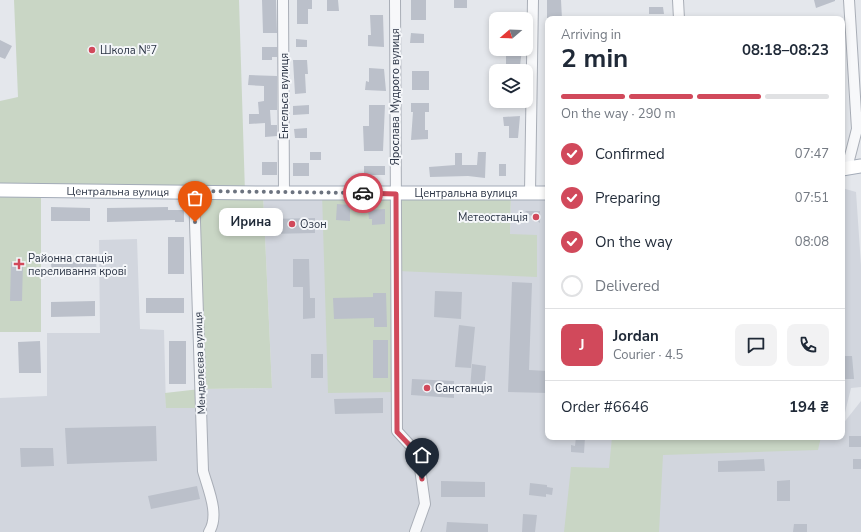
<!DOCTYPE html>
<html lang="en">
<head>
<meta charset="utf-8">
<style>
	body { margin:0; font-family:"Nunito Sans",sans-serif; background:#f2f2f3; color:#1f2937; height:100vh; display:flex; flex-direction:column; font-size:15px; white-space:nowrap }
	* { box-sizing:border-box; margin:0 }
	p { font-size:13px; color:#747a83 }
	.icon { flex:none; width:22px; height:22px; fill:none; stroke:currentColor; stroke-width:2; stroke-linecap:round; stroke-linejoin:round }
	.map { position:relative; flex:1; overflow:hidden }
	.side { position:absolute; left:545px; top:16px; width:300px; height:424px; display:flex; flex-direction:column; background:#fff; border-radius:8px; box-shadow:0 2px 6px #0003 }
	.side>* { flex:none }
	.needle { width:26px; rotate:251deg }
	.controls { position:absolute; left:489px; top:12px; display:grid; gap:8px }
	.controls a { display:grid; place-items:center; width:44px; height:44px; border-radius:8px; background:#fff; box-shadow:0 2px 6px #0003; font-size:20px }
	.pin { position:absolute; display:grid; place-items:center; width:34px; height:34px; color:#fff; margin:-41px -17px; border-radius:50% 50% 50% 0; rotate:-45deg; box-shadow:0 0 4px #0007 }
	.pin .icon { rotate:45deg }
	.courier { position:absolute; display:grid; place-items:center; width:40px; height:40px; margin:-20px; border:3px solid #d1495b; border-radius:50%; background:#fff; color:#222; box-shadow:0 1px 5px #0007 }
	.bubble { position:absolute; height:28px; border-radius:8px; background:#fff; box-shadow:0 2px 6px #0003; font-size:13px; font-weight:700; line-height:28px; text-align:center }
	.overview em { font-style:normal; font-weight:700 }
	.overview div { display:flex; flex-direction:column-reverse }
	.overview { display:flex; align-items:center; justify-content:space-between; height:68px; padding:0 16px }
	h1 { font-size:26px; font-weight:700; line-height:30px }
	.bar { display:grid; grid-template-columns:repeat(4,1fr); gap:6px 4px; align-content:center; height:48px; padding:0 16px }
	.bar i { height:5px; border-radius:3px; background:#e0e1e3 }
	.bar .on { background:#d1495b }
	.bar p { grid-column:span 4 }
	.line { display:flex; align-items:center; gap:10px; padding:0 16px; border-top:1px solid #e0e1e3 }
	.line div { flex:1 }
	.round { display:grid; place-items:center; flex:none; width:42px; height:42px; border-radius:8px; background:#f2f2f3 }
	ol { padding:0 16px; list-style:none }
	li { display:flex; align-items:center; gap:12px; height:44px }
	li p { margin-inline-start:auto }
	li .icon { padding:4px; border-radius:50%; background:#d1495b; color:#fff; stroke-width:4 }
	li:last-child { color:#747a83 }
	li i { width:22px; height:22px; border:2px solid #e0e1e3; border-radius:50% }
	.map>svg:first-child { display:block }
	.built { fill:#d2d6de }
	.green { fill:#c9d6c5 }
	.building { fill:#bbc0ca }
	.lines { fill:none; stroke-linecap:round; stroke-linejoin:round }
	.minor-casing { stroke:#a9aeb7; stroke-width:12 }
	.major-casing { stroke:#a3abb8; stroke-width:15 }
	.minor { stroke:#f7f8fa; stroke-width:10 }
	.major { stroke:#fff; stroke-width:13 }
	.done { stroke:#6c737f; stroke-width:4; stroke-dasharray:0 7.2 }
	.route { stroke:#d1495b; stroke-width:5 }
	.poi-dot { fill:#d1495b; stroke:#f4f6f9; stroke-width:1.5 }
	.labels { text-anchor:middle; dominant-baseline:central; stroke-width:4; stroke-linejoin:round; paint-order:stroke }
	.poi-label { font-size:11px; fill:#2b3445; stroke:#f4f6f9; text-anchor:start }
	.street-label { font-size:11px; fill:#2b3445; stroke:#f4f6f9 }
</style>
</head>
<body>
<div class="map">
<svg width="861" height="532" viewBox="0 0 861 532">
	<rect width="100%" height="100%" fill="#e4e7ec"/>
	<path class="built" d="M 842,188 L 856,192 L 861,265 L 861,387 L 851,388 L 842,425 L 861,401 L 861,532 L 0,532 L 0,398 L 47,396 L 47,333 L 100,333 L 99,240 L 137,239 L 140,329 L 164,330 L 166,408 L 201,389 L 272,388 L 263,193 L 322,193 L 397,271 L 510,234 L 511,193 L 548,193 L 548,437 L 842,437 Z"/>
	<path class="green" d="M 14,0 L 239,0 L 245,193 L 263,193 L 272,388 L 201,389 L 201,408 L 166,408 L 165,393 L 200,389 L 194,192 L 41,191 L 41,332 L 0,332 L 0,101 L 18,97 Z
		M 322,193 L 511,193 L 510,234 L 537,235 L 537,277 L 397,271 L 397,392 L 328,393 Z
		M 612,437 L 821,437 L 818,450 L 663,455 L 659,532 L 564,532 L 571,467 L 609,468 Z"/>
	<path class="building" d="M 262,0 L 276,0 L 277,33 L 263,33 Z
		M 297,0 L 312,0 L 312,9 L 308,9 L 308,24 L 297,24 Z
		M 327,0 L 338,0 L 339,11 L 327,11 Z
		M 411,0 L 426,0 L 426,20 L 411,20 Z
		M 454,0 L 467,0 L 467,8 L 454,8 Z
		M 547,0 L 561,0 L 562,19 L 547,19 Z
		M 814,0 L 835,0 L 835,1 L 816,8 Z
		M 649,7 L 663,7 L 664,14 L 649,14 Z
		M 370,15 L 383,15 L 384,47 L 368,46 L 368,35 L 371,35 Z
		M 411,33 L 424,34 L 424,43 L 410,43 Z
		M 296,39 L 307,40 L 307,47 L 296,47 Z
		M 0,40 L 12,46 L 5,59 L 0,57 Z
		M 262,47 L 277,47 L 277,57 L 272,57 L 272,60 L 262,60 Z
		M 502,49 L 522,49 L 520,66 L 506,67 L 506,56 L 502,56 Z
		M 293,60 L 307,60 L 308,74 L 305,74 L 306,93 L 295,94 Z
		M 369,68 L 384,69 L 386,91 L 365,90 L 366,81 L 369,82 Z
		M 412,71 L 429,71 L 429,90 L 412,90 Z
		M 249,75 L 277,76 L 277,110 L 270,110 L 271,125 L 277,125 L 277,136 L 265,137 L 265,123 L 249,124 L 249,114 L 259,114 L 258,102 L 264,101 L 264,86 L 248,85 Z
		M 411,103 L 429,103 L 429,112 L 425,112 L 425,130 L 428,130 L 428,139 L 411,140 L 413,112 L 411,112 Z
		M 309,105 L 309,114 L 293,115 L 293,106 Z
		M 369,105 L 385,105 L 383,151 L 364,151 L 363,126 L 369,126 Z
		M 520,116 L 518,138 L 509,138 L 509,126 L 504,126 L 503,117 Z
		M 307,128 L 307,138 L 295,138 L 294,129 Z
		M 310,152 L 321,152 L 321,160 L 310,160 Z
		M 478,152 L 486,152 L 485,178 L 468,176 L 430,177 L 429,167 L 455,165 L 455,153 L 462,153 L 462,165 L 477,165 Z
		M 262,162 L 277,162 L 277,175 L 262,175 Z
		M 293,163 L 309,163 L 309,176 L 293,176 Z
		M 499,164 L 506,164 L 506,176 L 499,176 Z
		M 364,166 L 385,166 L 385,175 L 364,175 Z
		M 337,204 L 350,205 L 350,221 L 336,220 Z
		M 51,207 L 90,208 L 90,221 L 51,221 Z
		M 168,207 L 168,210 L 184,210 L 184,222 L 175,222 L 175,220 L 107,222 L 107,208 Z
		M 385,209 L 385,224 L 372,225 L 372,219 L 369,219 L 368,210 Z
		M 525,211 L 540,211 L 540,223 Z
		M 315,218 L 315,233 L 268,234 L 268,219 Z
		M 168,237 L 184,237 L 184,274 L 168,274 Z
		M 293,259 L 309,259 L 310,298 L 315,298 L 315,318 L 303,319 L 303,287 L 293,287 Z
		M 96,261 L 97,275 L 52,276 L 51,262 Z
		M 11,262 L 23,262 L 22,301 L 10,301 Z
		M 512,282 L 532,283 L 529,370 L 548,371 L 548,393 L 508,392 Z
		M 435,291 L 462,292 L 461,319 L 434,317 Z
		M 373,293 L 386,293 L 387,327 L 374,327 L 374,318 L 334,319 L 333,298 L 373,297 Z
		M 146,298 L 184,298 L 184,313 L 146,313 Z
		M 95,301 L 95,316 L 51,317 L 51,302 Z
		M 459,325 L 475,327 L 471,368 L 455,367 Z
		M 373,340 L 388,340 L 388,378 L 373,378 Z
		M 40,341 L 41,373 L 19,373 L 18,342 Z
		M 169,341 L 186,341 L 186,384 L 169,384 Z
		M 311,354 L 323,354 L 323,378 L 311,378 Z
		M 842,356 L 852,356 L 854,379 L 842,379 Z
		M 472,364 L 486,366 L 484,390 L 470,389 Z
		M 412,379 L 454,381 L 454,398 L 411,395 Z
		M 383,398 L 383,413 L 335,414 L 334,399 Z
		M 156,426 L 157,461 L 67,464 L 65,428 Z
		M 849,436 L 861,436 L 861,447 L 849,447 Z
		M 576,437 L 585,437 L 584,453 L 571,452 L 571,445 L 575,446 Z
		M 20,448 L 53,448 L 54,466 L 21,467 Z
		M 764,459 L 765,471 L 718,472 L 718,461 Z
		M 853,459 L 861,459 L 861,469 L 853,469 Z
		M 790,480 L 790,501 L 777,501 L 777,481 Z
		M 441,481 L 485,482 L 485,497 L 441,497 Z
		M 530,483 L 547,485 L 547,487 L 553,488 L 552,495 L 546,494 L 546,497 L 529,495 Z
		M 197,486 L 200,499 L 151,509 L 148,496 Z
		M 523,514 L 537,515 L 535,532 L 522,532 Z
		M 447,522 L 488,524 L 488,532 L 446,532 Z
		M 794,524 L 807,524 L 807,532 L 793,532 Z"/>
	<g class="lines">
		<defs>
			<path id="minor" d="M 283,0 L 284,193
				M 395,0 L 397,431 L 418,454 L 425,504 L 415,532
				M 678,0 L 679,19
				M 842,167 L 849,160 L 857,129 L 849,0
				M 194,191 L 203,471 C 208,489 220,515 209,532
				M 530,192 L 533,0"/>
			<g id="major">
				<path d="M 842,169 L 861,166"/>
				<path id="s1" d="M 0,190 L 263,193 L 548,193"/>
			</g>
		</defs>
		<use href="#minor" class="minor-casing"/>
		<use href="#major" class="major-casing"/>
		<use href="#minor" class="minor"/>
		<use href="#major" class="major"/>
	</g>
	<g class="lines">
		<path class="done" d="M 195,222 L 194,191 L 363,193"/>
		<path class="route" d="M 363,193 L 396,194 L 397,432 L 418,454 L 422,479"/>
	</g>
	<g class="poi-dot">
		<circle cx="92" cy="50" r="4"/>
		<circle cx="536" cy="217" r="4"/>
		<circle cx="292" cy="224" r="4"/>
		<path d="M17 258h4v4h4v4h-4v4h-4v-4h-4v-4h4z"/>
		<circle cx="427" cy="388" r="4"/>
	</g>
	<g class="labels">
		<g class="poi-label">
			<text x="100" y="50">Школа №7</text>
			<text x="528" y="217" text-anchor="end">Метеостанція</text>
			<text x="300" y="224">Озон</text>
			<text x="28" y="258">Районна станція<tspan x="28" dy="13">переливання крові</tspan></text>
			<text x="435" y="388">Санстанція</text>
		</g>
		<g class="street-label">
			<text transform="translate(284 96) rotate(-90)">Енгельса вулиця</text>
			<text transform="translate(395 97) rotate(-90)">Ярослава Мудрого вулиця</text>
			<text stroke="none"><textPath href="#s1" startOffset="118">Центральна вулиця</textPath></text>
			<text stroke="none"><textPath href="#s1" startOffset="466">Центральна вулиця</textPath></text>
			<text transform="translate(200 363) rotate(-92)">Менделєєва вулиця</text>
		</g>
	</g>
</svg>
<div class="controls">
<a><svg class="needle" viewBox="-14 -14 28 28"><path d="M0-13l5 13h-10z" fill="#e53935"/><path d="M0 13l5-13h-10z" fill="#747a83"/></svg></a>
<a><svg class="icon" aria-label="layers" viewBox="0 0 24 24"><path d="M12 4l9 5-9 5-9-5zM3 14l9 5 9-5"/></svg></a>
</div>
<div class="pin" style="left:195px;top:222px;background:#ea580c"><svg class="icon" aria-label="bag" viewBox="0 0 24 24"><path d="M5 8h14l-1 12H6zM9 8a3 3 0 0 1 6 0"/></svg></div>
<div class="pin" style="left:422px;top:479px;background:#1f2937"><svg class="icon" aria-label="home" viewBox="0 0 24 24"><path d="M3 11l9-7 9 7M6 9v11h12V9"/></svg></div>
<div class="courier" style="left:363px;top:193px"><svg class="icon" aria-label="car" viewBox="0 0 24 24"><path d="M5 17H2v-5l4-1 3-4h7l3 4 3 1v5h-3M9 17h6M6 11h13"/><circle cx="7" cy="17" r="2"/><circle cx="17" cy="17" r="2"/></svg></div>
<div class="bubble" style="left:219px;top:208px;width:64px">Ирина</div>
<section class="side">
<div class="overview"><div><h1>2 min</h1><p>Arriving in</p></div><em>08:18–08:23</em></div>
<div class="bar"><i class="on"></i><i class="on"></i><i class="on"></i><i></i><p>On the way · 290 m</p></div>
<ol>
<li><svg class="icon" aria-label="check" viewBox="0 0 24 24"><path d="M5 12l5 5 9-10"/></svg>Confirmed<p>07:47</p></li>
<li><svg class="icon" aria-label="check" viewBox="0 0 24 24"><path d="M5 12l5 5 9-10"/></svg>Preparing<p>07:51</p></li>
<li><svg class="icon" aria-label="check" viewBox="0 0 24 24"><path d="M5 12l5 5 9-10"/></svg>On the way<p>08:08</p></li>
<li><i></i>Delivered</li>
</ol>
<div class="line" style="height:72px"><b class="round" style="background:#d1495b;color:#fff">J</b><div><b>Jordan</b><p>Courier · 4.5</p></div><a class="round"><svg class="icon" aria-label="chat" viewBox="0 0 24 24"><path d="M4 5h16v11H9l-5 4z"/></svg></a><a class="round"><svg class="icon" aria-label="phone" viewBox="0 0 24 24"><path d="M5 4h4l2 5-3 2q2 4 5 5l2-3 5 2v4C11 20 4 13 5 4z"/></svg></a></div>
<div class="line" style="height:52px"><div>Order #6646</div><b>194 ₴</b></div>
</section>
</div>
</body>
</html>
